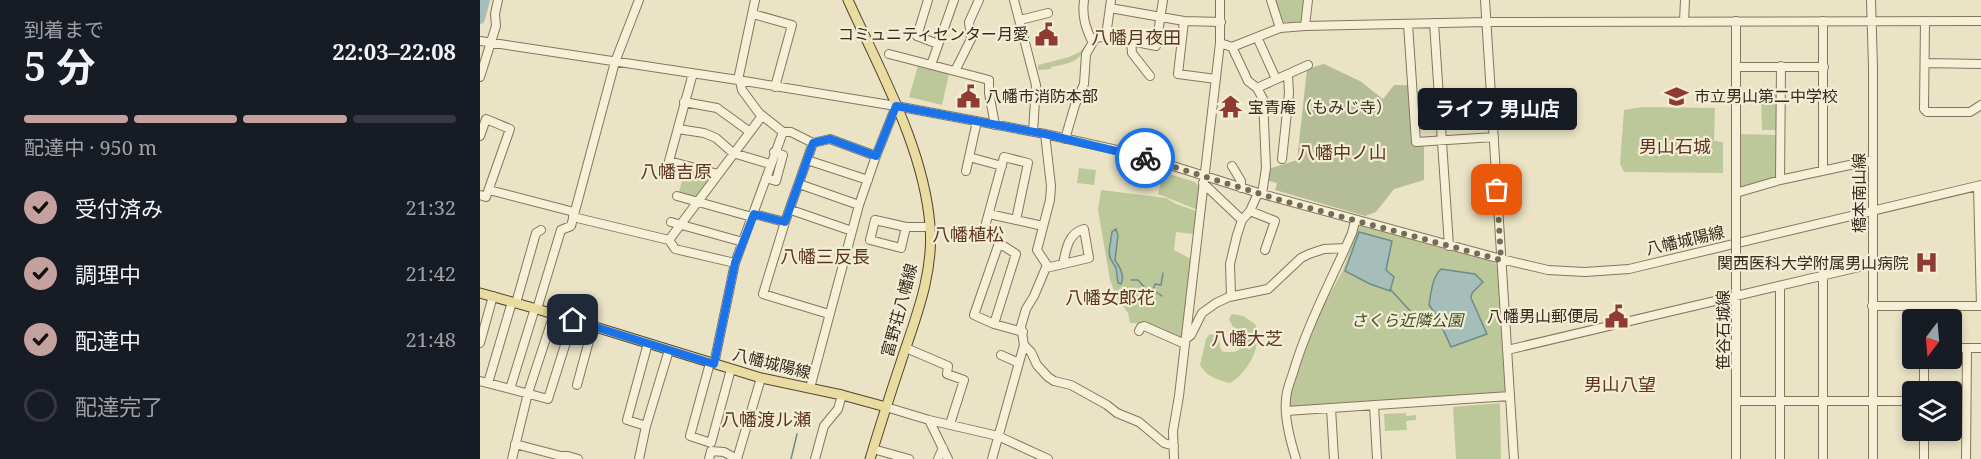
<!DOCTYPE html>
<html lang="ja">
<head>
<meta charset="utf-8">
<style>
	body { margin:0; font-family:"Noto Serif","Noto Sans JP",serif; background:#20242c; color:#f1f3f6; height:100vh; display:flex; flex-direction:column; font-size:22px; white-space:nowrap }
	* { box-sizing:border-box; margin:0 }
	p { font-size:20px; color:#9ea1a6 }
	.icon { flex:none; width:33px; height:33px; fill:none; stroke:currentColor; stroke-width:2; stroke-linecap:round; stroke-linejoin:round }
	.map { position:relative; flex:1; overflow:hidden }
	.panel { display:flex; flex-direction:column; background:#171b24; width:480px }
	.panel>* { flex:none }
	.needle { width:39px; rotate:196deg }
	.tools { position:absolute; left:1422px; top:309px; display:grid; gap:12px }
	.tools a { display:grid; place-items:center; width:60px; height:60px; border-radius:6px; background:#171b24; box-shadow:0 3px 9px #0003; font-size:30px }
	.pin { position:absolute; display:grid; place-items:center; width:51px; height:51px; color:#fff; margin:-26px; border-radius:12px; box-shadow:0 3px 9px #0006 }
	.courier { position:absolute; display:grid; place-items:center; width:60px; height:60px; margin:-30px; border:4px solid #1a73e8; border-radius:50%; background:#fff; color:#222; box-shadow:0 2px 8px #0007 }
	.bubble { position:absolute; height:42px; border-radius:6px; background:#171b24; box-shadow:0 3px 9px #0003; font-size:20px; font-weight:700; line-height:42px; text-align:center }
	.head em { font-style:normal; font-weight:700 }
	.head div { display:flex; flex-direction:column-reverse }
	.head { display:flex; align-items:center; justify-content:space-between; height:102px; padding:0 24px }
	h1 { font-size:39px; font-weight:700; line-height:45px }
	.bar { display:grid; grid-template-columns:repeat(4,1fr); gap:9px 6px; align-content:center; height:72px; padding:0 24px }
	.bar i { height:8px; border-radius:4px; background:#363941 }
	.bar .selected { background:#c4a09e }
	.bar p { grid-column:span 4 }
	ol { padding:0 24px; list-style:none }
	li { display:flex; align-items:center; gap:18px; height:66px }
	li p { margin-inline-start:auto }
	li .icon { padding:6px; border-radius:50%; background:#c4a09e; color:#111; stroke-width:4 }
	li:last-child { color:#9ea1a6 }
	li i { width:33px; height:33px; border:3px solid #363941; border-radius:50% }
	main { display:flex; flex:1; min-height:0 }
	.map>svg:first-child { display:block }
	.green { fill:#bdc89a }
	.cemetery { fill:#b5bd98 }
	.water { fill:#a6beba; stroke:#6e8c88; stroke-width:1.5 }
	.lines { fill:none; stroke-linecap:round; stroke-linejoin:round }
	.stream { stroke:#6e8c88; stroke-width:1.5 }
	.river { stroke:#a6beba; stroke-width:10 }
	.minor-casing { stroke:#84765d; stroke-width:10 }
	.major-casing { stroke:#524430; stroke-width:11 }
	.minor { stroke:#f6f0d8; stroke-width:8 }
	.major { stroke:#eadca0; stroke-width:9 }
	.minor-bridge-casing { stroke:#84765d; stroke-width:10; stroke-linecap:butt }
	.minor-bridge { stroke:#f6f0d8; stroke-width:8 }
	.done { stroke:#746c59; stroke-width:6; stroke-dasharray:0 10.8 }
	.route { stroke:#1a73e8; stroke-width:8 }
	.labels { text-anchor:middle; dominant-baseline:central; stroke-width:4.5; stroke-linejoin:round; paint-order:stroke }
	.poi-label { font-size:16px; fill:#352c1f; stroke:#f2edd4; text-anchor:end }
	.street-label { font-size:16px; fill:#352c1f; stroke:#f2edd4 }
	.park-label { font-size:16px; font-style:italic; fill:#415028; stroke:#f2edd4 }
	.neighbourhood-label { font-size:18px; fill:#5e3522; stroke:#f2edd4 }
</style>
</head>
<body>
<main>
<section class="panel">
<div class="head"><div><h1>5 分</h1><p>到着まで</p></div><em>22:03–22:08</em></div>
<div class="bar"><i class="selected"></i><i class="selected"></i><i class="selected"></i><i></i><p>配達中 · 950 m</p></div>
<ol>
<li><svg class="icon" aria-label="check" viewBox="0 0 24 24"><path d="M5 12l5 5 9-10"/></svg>受付済み<p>21:32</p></li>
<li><svg class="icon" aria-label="check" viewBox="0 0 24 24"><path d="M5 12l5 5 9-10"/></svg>調理中<p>21:42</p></li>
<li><svg class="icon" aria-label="check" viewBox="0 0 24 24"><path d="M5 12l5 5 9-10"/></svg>配達中<p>21:48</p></li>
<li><i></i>配達完了</li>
</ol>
</section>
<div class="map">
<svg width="1501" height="459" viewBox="0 0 1501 459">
	<rect width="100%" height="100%" fill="#eae3c5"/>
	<path class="green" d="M 793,0 L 826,0 L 823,20 L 821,22 C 796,23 800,23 793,0 Z
		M 610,40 C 600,61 594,63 571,67 L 571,69 L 558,70 L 558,65 L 589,57 L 600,52 Z
		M 438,66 L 469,74 L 462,105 L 429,97 Z
		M 1297,93 L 1297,130 L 1282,130 L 1281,94 Z
		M 1163,107 L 1235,108 L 1234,141 L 1243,142 L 1243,173 L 1144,172 L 1140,164 L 1144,110 Z
		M 1260,134 L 1298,135 L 1299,178 L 1260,188 Z
		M 206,168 L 228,175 L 230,180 L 215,200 L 198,195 Z
		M 599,168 L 616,170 L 614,185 L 597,183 Z
		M 683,174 L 688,176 L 689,174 L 715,182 L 720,187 L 718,210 L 678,194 Z
		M 621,190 L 686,198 L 696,204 L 716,211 L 714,234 L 696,232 L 694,250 L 711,259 L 702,340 L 663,323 L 650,323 L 648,313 L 637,298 L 630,280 L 618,210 Z
		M 879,225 L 1013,262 L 1018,266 L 1026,389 L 1022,393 L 811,408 L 807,404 L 830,330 L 863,270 Z
		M 752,314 L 763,316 L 775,324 C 784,344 767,375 749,383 C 736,379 727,377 720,365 L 726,339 L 730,334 L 739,336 L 740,348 L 743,352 L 754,352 L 759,350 L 765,332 L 753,327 L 749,319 Z
		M 1020,403 L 1021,459 L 976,459 L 973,407 Z
		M 926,413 L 926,416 L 936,415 L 936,420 L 926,421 L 927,430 L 905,431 L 904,414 Z"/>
	<path class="cemetery" d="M 844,64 L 880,81 L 903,99 L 914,85 L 928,85 L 933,145 L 944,144 L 944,180 L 914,189 L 896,212 L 885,216 L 795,190 L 797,183 L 786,180 L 788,169 L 817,160 L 827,69 Z"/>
	<path class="water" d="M 636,229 L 638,235 L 635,260 C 640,267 645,277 641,284 L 638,283 L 636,268 L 630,258 L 629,251 L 632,232 Z
		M 879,232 L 912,241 L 906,270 L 914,277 L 910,291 L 890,284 L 865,271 Z
		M 961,269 L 995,274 L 1003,282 L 992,293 L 991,298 L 1007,334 L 971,347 L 957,316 L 949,305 C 951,294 952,277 961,269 Z"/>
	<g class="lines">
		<path class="stream" d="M 651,280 L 658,280 C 663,285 666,292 674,288 L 675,284 L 681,285 L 683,273
			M 910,289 L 943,325 L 956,314
			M 669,295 L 676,292 L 682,296
			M 311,459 L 317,434"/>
		<path class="river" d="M 0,19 L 5,0"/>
		<defs>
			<path id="minor" d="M 448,0 L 437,36 L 458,44
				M 534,0 L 556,85 L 553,132
				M 604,0 C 602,15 605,26 611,39 L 626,36 L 631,0
				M 791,0 L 800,28
				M 1005,0 L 1034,459
				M 1391,0 L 1393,67 L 1393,459
				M 630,8 L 704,21 L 698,74 L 736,79
				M 273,14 L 312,25 L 295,87
				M 540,20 L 568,13
				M 704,21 L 741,22
				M 1256,21 L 1256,229
				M 1343,21 L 1343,171
				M 1445,21 L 1444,109 L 1447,112 L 1490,112 L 1501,105
				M 1204,22 L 1205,0
				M 954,23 L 969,246
				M 928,24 L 936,142 L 1014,137
				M 825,26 L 828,0
				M 626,36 L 676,46 L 683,0
				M 777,37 L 796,79
				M 651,40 L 652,53 L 670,76
				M 0,41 L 258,80 L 416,106 L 565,134 L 655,154 L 782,194 L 1021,259 L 1068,270 L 1105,272 L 1149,269 L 1501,185
				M 740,43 L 752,47 L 800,28 L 825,26 L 1007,22 L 1501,21
				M 752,47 L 768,81 L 777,88 L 783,99 L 786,168 L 782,194
				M 409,54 L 509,80 L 509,93 L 515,125
				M 1445,63 L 1501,64
				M 451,65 L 474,0
				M 1256,67 L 1344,67
				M 475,71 L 491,39 L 489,22 L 499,0
				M 213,73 L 189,161 L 238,174
				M 0,77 L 16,26 L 15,14 L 18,0
				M 258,80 L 275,0
				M 260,81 L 262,90 L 279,113 L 303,132 L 311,132 L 333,143 L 350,139 L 396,156
				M 777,88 L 828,65
				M 204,102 L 237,108 L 270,132
				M 198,129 L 224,133 L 236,138 L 253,153 L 290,164
				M 0,136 L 6,119 L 30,129 L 6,197 L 0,195
				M 585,139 L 595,105 L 604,84 L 606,54 L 613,42 L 611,39
				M 333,143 L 305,222 L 283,294 L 349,314
				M 489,157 L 522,166
				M 802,159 L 809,93 L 808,75
				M 327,160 L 388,180
				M 752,166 L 761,181 L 761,188
				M 486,171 L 497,121
				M 286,178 L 296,181 L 303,155 L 294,152
				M 1300,180 L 1301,66
				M 723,183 L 762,220
				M 319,184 L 379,205
				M 1498,186 L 1501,306
				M 9,190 L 94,212
				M 1256,193 L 1300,180 L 1393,160
				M 197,196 L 272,217
				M 311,210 L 372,231
				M 770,211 L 795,221 L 785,250
				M 274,214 L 305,222
				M 509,214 L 563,226
				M 93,217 L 189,240 L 195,249 L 255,263
				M 191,222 L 263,242
				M 506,223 L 524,157 L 548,163 L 536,220
				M 426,227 L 421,248 L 390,240 L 395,220 L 426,227 L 450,227
				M 189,240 L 282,116
				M 1256,254 L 1256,459
				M 566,268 L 609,258 L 604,229 C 588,233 586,250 583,264
				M 1343,276 L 1343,459
				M 1300,286 L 1300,459
				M 751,296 L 750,264 L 757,235 L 762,220 L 770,211 L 778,193
				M 36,303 L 56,233 L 61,230
				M 1392,306 L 1501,306
				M 57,309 L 81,230 L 91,226 L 135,62 L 159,0
				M 1444,320 L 1444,306
				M 514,324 L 536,254 L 519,243 L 494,315 L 514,324 L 543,332
				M 659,331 L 661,327 L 664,326 L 705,344
				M 706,339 L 711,335 L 722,313 L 736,303 L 749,297 L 788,289 L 821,258 L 829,254 L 844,249 L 865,248
				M 0,343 L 13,296
				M 544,345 L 551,352 L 557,365 L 568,377 L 574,381 L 591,385 L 627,405 L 637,413 L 659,422 L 684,443 L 694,446
				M 426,348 L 468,366 L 467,374 L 484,380 L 470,424
				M 1472,348 L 1501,348
				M 1027,350 L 1392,264
				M 521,355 L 539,363
				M 230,363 L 210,436 L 231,443 L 251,369
				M 234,364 L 255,263 L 303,132
				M 0,381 L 68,399 L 93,320
				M 8,383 L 32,302
				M 97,385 L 113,326
				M 330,388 L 379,205 L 396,156 L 416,106
				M 30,389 L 55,308
				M 1444,392 L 1444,358
				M 1256,401 L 1432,401
				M 894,405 L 897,459
				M 406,407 L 449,420 L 518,436 L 568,459
				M 851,408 L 854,459
				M 806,411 L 1030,396
				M 449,420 L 468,459
				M 166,426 L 147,420 L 168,343
				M 35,444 L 81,456 L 88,456 L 98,459
				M 393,449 L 429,459
				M 32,459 L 48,393 L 74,314
				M 159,459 L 166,426 L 189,350
				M 229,459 L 231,451 L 244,452 L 257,459
				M 257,459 L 281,378
				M 335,459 L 344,426 L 358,409 L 362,395
				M 458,459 L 463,448
				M 512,459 L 544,345 L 541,326 L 546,309 L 554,296 L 567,265 L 557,250 L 570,200 L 571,186 L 565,134
				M 694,459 L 693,431 L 699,396 L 740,43 L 740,0
				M 816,459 C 811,443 804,417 806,400 C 806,391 810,382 813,373 C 827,325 852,279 872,233 L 875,221
				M 1444,459 L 1444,430
				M 1486,459 L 1487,348"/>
			<path id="major" d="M 368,0 C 400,71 444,148 450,226 C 454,272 436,317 422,359 C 411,392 400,426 390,459
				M 0,293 L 57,309 L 281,378 L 362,395 L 406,407"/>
		</defs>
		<use href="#minor" class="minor-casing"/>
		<use href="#major" class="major-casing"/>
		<use href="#minor" class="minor"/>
		<use href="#major" class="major"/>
		<defs>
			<path id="minor-bridge" d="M 1256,254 L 1256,229"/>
		</defs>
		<use href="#minor-bridge" class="minor-bridge-casing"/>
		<use href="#minor-bridge" class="minor-bridge"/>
	</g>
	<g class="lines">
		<path class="done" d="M 665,158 L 800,200 L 1021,260 L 1017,190"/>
		<path class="route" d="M 93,320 L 234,364 L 255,263 L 274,214 L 305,222 L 333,143 L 350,139 L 396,156 L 416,106 L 565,134 L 665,158"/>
	</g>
	<defs>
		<symbol id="civic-bare" viewBox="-9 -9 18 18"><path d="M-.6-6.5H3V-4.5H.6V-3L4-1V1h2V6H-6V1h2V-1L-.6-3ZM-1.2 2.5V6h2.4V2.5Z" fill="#8e3b32" stroke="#f2edd4" stroke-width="2.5" paint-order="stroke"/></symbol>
		<symbol id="school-bare" viewBox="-9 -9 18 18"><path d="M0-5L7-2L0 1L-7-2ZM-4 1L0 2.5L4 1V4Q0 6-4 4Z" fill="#8e3b32" stroke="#f2edd4" stroke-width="2.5" paint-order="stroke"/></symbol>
		<symbol id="temple-bare" viewBox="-9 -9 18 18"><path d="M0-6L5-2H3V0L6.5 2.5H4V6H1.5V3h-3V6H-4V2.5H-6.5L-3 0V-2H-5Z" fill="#8e3b32" stroke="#f2edd4" stroke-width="2.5" paint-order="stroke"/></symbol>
		<symbol id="hospital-bare" viewBox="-9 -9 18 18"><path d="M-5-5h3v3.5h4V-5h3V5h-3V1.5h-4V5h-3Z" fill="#8e3b32" stroke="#f2edd4" stroke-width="2.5" paint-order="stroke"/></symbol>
	</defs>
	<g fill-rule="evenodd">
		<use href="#civic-bare" x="550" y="18" width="33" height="33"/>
		<use href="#civic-bare" x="472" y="80" width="33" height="33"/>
		<use href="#school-bare" x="1180" y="80" width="33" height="33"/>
		<use href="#temple-bare" x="734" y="90" width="33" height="33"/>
		<use href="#hospital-bare" x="1430" y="246" width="33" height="33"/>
		<use href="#civic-bare" x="1120" y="300" width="33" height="33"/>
	</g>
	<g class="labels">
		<g class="poi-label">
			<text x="549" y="34">コミュニティセンター月愛</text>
			<text x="506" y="96" text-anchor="start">八幡市消防本部</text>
			<text x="1214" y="96" text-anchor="start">市立男山第二中学校</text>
			<text x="768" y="107" text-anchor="start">宝青庵（もみじ寺）</text>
			<text x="1429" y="263">関西医科大学附属男山病院</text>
			<text x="1119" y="316">八幡男山郵便局</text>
		</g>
		<g class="street-label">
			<text transform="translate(1379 193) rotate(-90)">橋本南山線</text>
			<text transform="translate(1205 240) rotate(-13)">八幡城陽線</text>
			<text transform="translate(419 310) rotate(-75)">富野荘八幡線</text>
			<text transform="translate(1243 330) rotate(-90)">笹谷石城線</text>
			<text transform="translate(292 363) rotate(14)">八幡城陽線</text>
		</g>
		<g class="park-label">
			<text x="927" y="320">さくら近隣公園</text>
		</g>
		<g class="neighbourhood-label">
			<text x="656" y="37">八幡月夜田</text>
			<text x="1195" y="146">男山石城</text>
			<text x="862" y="152">八幡中ノ山</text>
			<text x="196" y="171">八幡吉原</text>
			<text x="488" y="234">八幡植松</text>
			<text x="345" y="256">八幡三反長</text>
			<text x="630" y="297">八幡女郎花</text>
			<text x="767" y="338">八幡大芝</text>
			<text x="1140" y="384">男山八望</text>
			<text x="286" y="419">八幡渡ル瀬</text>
		</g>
	</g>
</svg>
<div class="tools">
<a><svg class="needle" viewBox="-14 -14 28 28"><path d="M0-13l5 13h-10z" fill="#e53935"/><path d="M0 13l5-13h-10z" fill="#9ea1a6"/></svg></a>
<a><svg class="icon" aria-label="layers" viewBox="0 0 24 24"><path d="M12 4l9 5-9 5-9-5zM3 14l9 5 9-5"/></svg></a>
</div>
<div class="pin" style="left:1017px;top:190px;background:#ea580c"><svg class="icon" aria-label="bag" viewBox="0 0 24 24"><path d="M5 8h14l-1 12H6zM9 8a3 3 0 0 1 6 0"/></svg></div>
<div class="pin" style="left:93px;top:320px;background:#1f2937"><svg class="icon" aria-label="home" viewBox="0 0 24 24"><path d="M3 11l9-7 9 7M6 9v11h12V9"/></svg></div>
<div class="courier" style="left:665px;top:158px"><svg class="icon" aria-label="bike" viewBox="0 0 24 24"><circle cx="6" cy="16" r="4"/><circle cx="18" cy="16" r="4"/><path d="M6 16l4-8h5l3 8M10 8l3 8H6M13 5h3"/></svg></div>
<div class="bubble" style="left:938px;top:88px;width:159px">ライフ 男山店</div>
</div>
</main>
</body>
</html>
